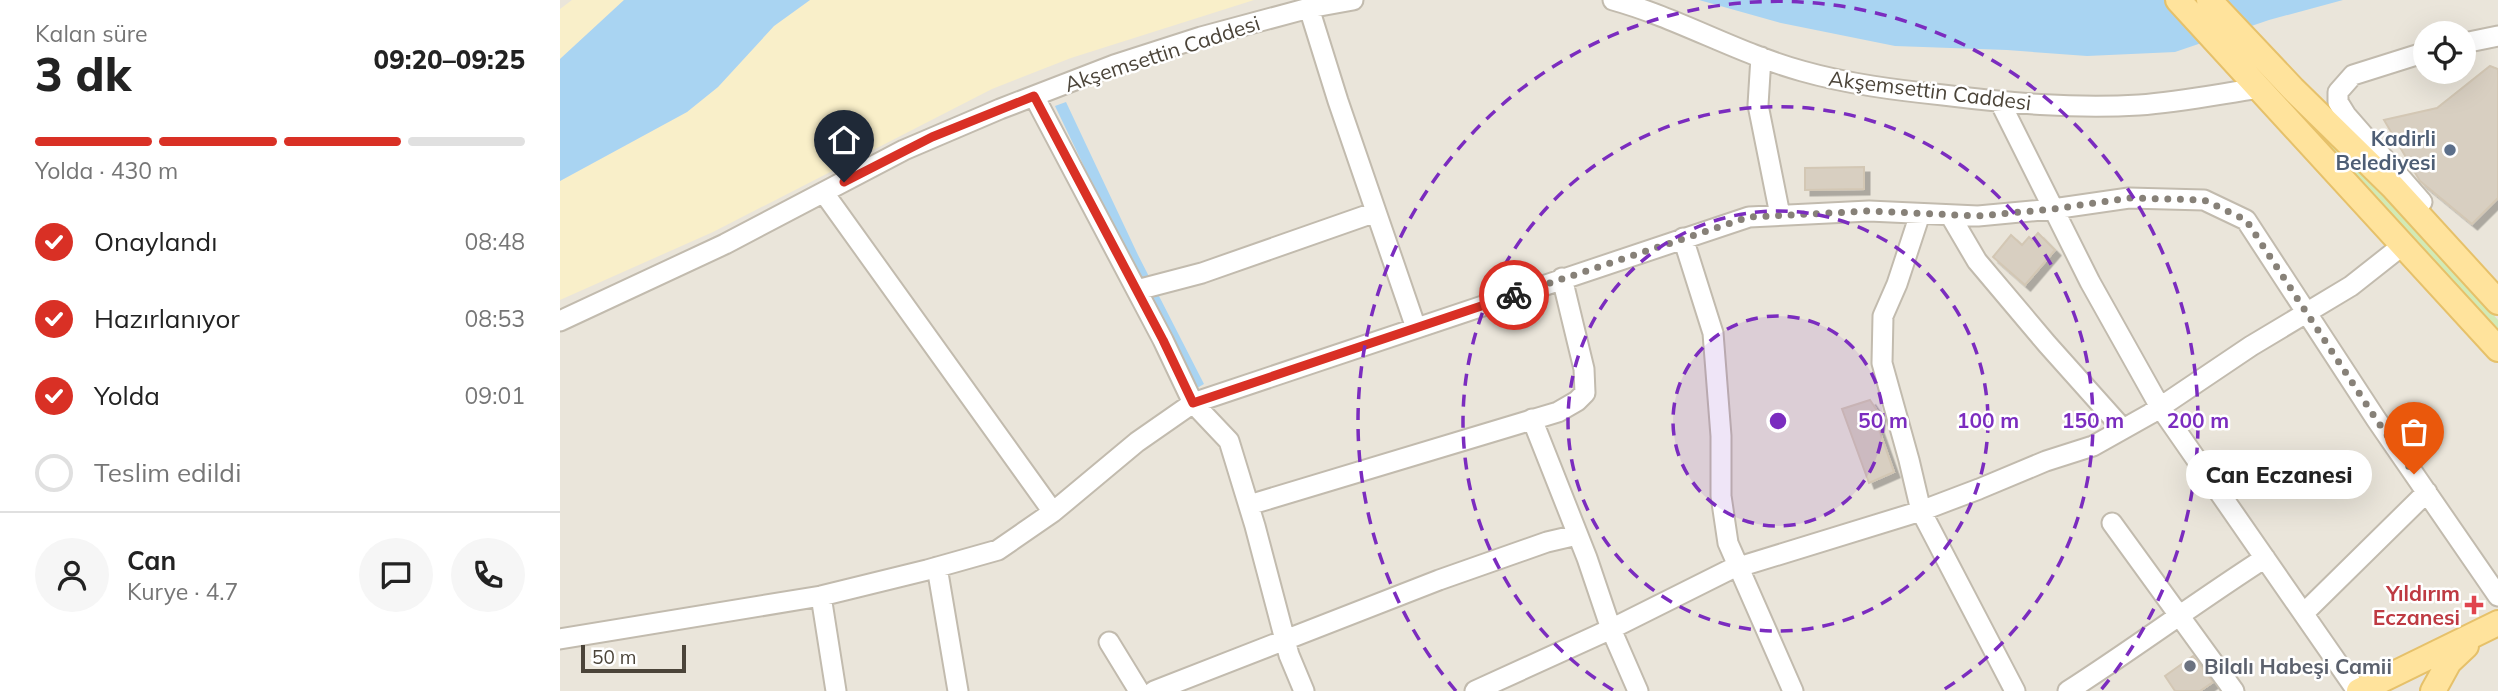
<!DOCTYPE html>
<html lang="tr">
<head>
<meta charset="utf-8">
<style>
	body { margin:0; font-family:Mulish,sans-serif; background:#f6f6f6; color:#222; height:100vh; display:flex; flex-direction:column; font-size:26px; white-space:nowrap }
	* { box-sizing:border-box; margin:0 }
	p { font-size:23px; color:#767676 }
	.icon { flex:none; width:38px; height:38px; fill:none; stroke:currentColor; stroke-width:2; stroke-linecap:round; stroke-linejoin:round }
	.map { position:relative; flex:1; overflow:hidden }
	.panel { display:flex; flex-direction:column; background:#fff; width:560px }
	.panel>* { flex:none }
	.fabs { position:absolute; left:1853px; top:21px; display:grid; gap:14px }
	.fabs a { display:grid; place-items:center; width:63px; height:63px; border-radius:50%; background:#fff; box-shadow:0 7px 28px #0002; font-size:35px }
	.scale { position:absolute; left:21px; bottom:18px; width:105px; box-sizing:border-box; padding-left:7px; border:4px solid #4b4439; border-top:0; font-size:19px; line-height:24px; white-space:nowrap; color:#4b4439; -webkit-text-stroke:5px #fff; paint-order:stroke }
	.pin { position:absolute; display:grid; place-items:center; width:60px; height:60px; color:#fff; margin:-72px -30px; border-radius:50% 50% 50% 0; rotate:-45deg; box-shadow:0 0 7px #0007 }
	.pin .icon { rotate:45deg }
	.courier { position:absolute; display:grid; place-items:center; width:70px; height:70px; margin:-35px; border:5px solid #d93025; border-radius:50%; background:#fff; color:#222; box-shadow:0 2px 9px #0007 }
	.bubble { position:absolute; height:49px; border-radius:24px; background:#fff; box-shadow:0 7px 28px #0002; font-size:23px; font-weight:800; line-height:49px; text-align:center }
	.overview em { font-style:normal; font-weight:800 }
	.overview div { display:flex; flex-direction:column-reverse }
	.overview { display:flex; align-items:center; justify-content:space-between; height:119px; padding:0 35px }
	h1 { font-size:46px; font-weight:800; line-height:52px }
	.bar { display:grid; grid-template-columns:repeat(4,1fr); gap:10px 7px; align-content:center; height:84px; padding:0 35px }
	.bar i { height:9px; border-radius:5px; background:#e0e0e0 }
	.bar .active { background:#d93025 }
	.bar p { grid-column:span 4 }
	.line { display:flex; align-items:center; gap:18px; padding:0 35px; border-top:2px solid #e0e0e0 }
	.line div { flex:1 }
	.round { display:grid; place-items:center; flex:none; width:74px; height:74px; border-radius:37px; background:#f6f6f6 }
	ol { padding:0 35px; list-style:none }
	li { display:flex; align-items:center; gap:21px; height:77px }
	li p { margin-inline-start:auto }
	li .icon { padding:7px; border-radius:50%; background:#d93025; color:#fff; stroke-width:4 }
	li:last-child { color:#767676 }
	li i { width:38px; height:38px; border:4px solid #e0e0e0; border-radius:50% }
	main { display:flex; flex:1; min-height:0 }
	.map>svg:first-child { display:block }
	.residential { fill:#eae5da; fill-rule:evenodd }
	.green { fill:#d2eab5 }
	.sand { fill:#f9efc9 }
	.water { fill:#a9d4f2 }
	.building { fill:#d8cfc1; stroke:#d3c7b4; stroke-width:2; filter:url(#shadow) }
	.lines { fill:none; stroke-linecap:round; stroke-linejoin:round }
	.minor-casing { stroke:#c2bbae; stroke-width:23 }
	.major-casing { stroke:#e6c16a; stroke-width:28 }
	.minor { stroke:#fff; stroke-width:19 }
	.major { stroke:#ffe39c; stroke-width:24 }
	.done { stroke:#878178; stroke-width:7; stroke-dasharray:0 12.6 }
	.route { stroke:#d93025; stroke-width:9 }
	.ring { fill:none; stroke:#7b2cbf; stroke-width:3.5; stroke-dasharray:12 9 }
	.service-dot { fill:#5c6f8a; stroke:#fff; stroke-width:2.5 }
	.health-dot { fill:#e0444e; stroke:#fff; stroke-width:2.5 }
	.worship-dot { fill:#6b7280; stroke:#fff; stroke-width:2.5 }
	.labels { text-anchor:middle; dominant-baseline:central; stroke-width:5; stroke-linejoin:round; paint-order:stroke }
	.street-label { font-size:21px; fill:#4b4439; stroke:#fff }
	.service-label { font-size:21px; font-weight:bold; fill:#4e5e75; stroke:#fff; text-anchor:end }
	.health-label { font-size:21px; font-weight:bold; fill:#be3a42; stroke:#fff; text-anchor:end }
	.worship-label { font-size:21px; font-weight:bold; fill:#5b616d; stroke:#fff; text-anchor:start }
	.centre { fill:#7b2cbf; stroke:#fff; stroke-width:3.5 }
	.ring-label { font-size:21px; text-anchor:middle; font-weight:bold; fill:#7b2cbf; stroke:#fff; stroke-width:5; stroke-linejoin:round; paint-order:stroke }
</style>
</head>
<body>
<main>
<section class="panel">
<div class="overview"><div><h1>3 dk</h1><p>Kalan süre</p></div><em>09:20–09:25</em></div>
<div class="bar"><i class="active"></i><i class="active"></i><i class="active"></i><i></i><p>Yolda · 430 m</p></div>
<ol>
<li><svg class="icon" aria-label="check" viewBox="0 0 24 24"><path d="M5 12l5 5 9-10"/></svg>Onaylandı<p>08:48</p></li>
<li><svg class="icon" aria-label="check" viewBox="0 0 24 24"><path d="M5 12l5 5 9-10"/></svg>Hazırlanıyor<p>08:53</p></li>
<li><svg class="icon" aria-label="check" viewBox="0 0 24 24"><path d="M5 12l5 5 9-10"/></svg>Yolda<p>09:01</p></li>
<li><i></i>Teslim edildi</li>
</ol>
<div class="line" style="height:126px"><a class="round"><svg class="icon" aria-label="person" viewBox="0 0 24 24"><circle cx="12" cy="8" r="4"/><path d="M4 21q1-7 8-7t8 7"/></svg></a><div><b>Can</b><p>Kurye · 4.7</p></div><a class="round"><svg class="icon" aria-label="chat" viewBox="0 0 24 24"><path d="M4 5h16v11H9l-5 4z"/></svg></a><a class="round"><svg class="icon" aria-label="phone" viewBox="0 0 24 24"><path d="M5 4h4l2 5-3 2q2 4 5 5l2-3 5 2v4C11 20 4 13 5 4z"/></svg></a></div>
</section>
<div class="map">
<svg width="1938" height="691" viewBox="0 0 1938 691">
	<defs>
		<filter id="shadow"><feDropShadow dx="5.5" dy="5.5" stdDeviation="0" flood-color="#0004"/></filter>
	</defs>
	<rect width="100%" height="100%" fill="#f6f3ec"/>
	<path class="residential" d="M 0,0 L 1938,0 L 1938,691 L 0,691 ZM 1866,33 L 1904,33 L 1904,72 L 1866,72 Z"/>
	<path class="green" d="M 1729,101 L 1794,163 L 1938,320 L 1938,331 Z"/>
	<path class="sand" d="M 12,0 L 64,0 L 0,59 L 0,9 Z
		M 250,0 L 694,0 L 511,58 L 432,89 L 153,232 L 0,300 L 0,181 L 127,112 L 158,87 L 214,26 Z"/>
	<path class="water" d="M 64,0 L 250,0 L 214,26 L 158,87 L 127,112 L 0,181 L 0,59 Z
		M 1139,0 L 1783,0 L 1709,20 L 1615,52 L 1527,56 L 1447,50 L 1335,46 L 1221,23 Z
		M 506,102 L 578,255 L 644,384 L 632,391 L 495,106 Z"/>
	<path class="building" d="M 1930,66 L 1938,69 L 1938,198 L 1912,224 L 1860,181 L 1824,120 L 1877,108 Z
		M 1304,167 L 1304,189 L 1245,190 L 1245,168 Z
		M 1478,233 L 1495,250 L 1465,285 L 1433,257 L 1451,235 L 1462,245 L 1469,237 L 1472,240 Z
		M 1310,400 L 1320,415 L 1318,427 L 1334,472 L 1309,483 L 1282,409 Z
		M 1633,656 L 1653,682 L 1640,691 L 1615,691 L 1605,676 Z"/>
	<g class="lines">
		<defs>
			<path id="minor" d="M 1053,0 C 1118,18 1177,53 1242,71 C 1288,84 1335,90 1383,95 C 1448,103 1513,109 1579,105 C 1620,102 1659,94 1700,88
				M 749,8 L 778,101 L 856,328
				M 1904,43 L 1938,36
				M 1201,57 L 1198,105 L 1220,215
				M 474,96 L 603,340 L 633,403 L 669,441 L 695,526 L 729,655 L 744,691
				M 1440,102 L 1530,282 L 1600,407 L 1797,691
				M 264,193 L 493,512
				M 1862,202 L 1786,115 L 1778,102 L 1778,92 L 1793,75 L 1866,52
				M 1360,214 L 1337,284 L 1323,316 L 1322,363 L 1349,460 L 1361,511 L 1455,691
				M 1390,215 L 1417,261 L 1487,344 L 1563,429
				M 1123,238 L 1153,333 L 1161,436 L 1161,496 L 1168,543 L 1233,691
				M 577,290 L 642,273 L 816,212
				M 0,321 L 165,244 L 344,150 L 440,109 L 554,65 L 641,37 L 749,8 L 793,0
				M 972,419 L 1027,558 L 1051,629 L 1078,691
				M 689,505 L 998,412 L 1017,401 L 1025,393 L 1024,369 L 1002,278
				M 1552,523 L 1674,691
				M 377,567 L 398,691
				M 261,596 L 276,691
				M 1744,613 L 1867,492
				M 0,639 L 261,596 L 367,570 L 438,550 L 493,512 L 577,442 L 633,403 L 1189,217 L 1309,211 L 1418,216 L 1493,209 L 1569,198 L 1644,200 L 1686,220 L 1816,419 L 1938,596
				M 549,642 L 579,691
				M 594,691 L 879,580 L 987,542 L 1017,535
				M 915,691 L 1051,629 L 1169,570 L 1361,511 L 1419,489 L 1486,461 L 1533,446 L 1590,414 L 1691,346 L 1791,286 L 1843,245
				M 1508,691 C 1575,648 1638,601 1705,558"/>
			<path id="major" d="M 1618,0 L 1938,349
				M 1649,0 L 1733,89 L 1833,187 L 1938,302
				M 1799,691 L 1938,623
				M 1873,691 L 1889,662 L 1906,646"/>
		</defs>
		<use href="#minor" class="minor-casing"/>
		<use href="#major" class="major-casing"/>
		<use href="#minor" class="minor"/>
		<use href="#major" class="major"/>
	</g>
	<g class="lines">
		<path class="done" d="M 954,295 L 1189,217 L 1309,211 L 1418,216 L 1493,209 L 1569,198 L 1644,200 L 1686,220 L 1816,419 L 1854,474"/>
		<path class="route" d="M 284,182 L 372,137 L 474,96 L 603,340 L 633,403 L 954,295"/>
	</g>
	<circle cx="1218" cy="421" r="105" fill="#7b2cbf" fill-opacity=".12"/>
	<g class="ring">
		<circle cx="1218" cy="421" r="105"/>
		<circle cx="1218" cy="421" r="210"/>
		<path d="M1053 690A315 315 0 1 1 1383 690"/>
		<path d="M896 691A420 420 0 1 1 1540 691"/>
	</g>
	<circle class="service-dot" cx="1890" cy="150" r="7"/>
	<path class="health-dot" d="M1910.5 594.5h7v7h7v7h-7v7h-7v-7h-7v-7h7z"/>
	<circle class="worship-dot" cx="1630" cy="666" r="7"/>
	<g class="labels">
		<g class="street-label">
			<text transform="translate(602 53) rotate(-18)">Akşemsettin Caddesi</text>
			<text transform="translate(1370 90) rotate(7)">Akşemsettin Caddesi</text>
		</g>
		<g class="service-label">
			<text x="1876" y="138">Kadirli<tspan x="1876" dy="24">Belediyesi</tspan></text>
		</g>
		<g class="health-label">
			<text x="1900" y="593">Yıldırım<tspan x="1900" dy="24">Eczanesi</tspan></text>
		</g>
		<g class="worship-label">
			<text x="1644" y="666">Bilalı Habeşi Camii</text>
		</g>
	</g>
	<circle cx="1218" cy="421" r="10" class="centre"/>
	<g class="ring-label">
		<text x="1323" y="428">50 m</text>
		<text x="1428" y="428">100 m</text>
		<text x="1533" y="428">150 m</text>
		<text x="1638" y="428">200 m</text>
	</g>
</svg>
<div class="fabs">
<a><svg class="icon" aria-label="locate" viewBox="0 0 24 24"><circle cx="12" cy="12" r="6"/><path d="M12 2v4M12 18v4M2 12h4M18 12h4"/></svg></a>
</div>
<div class="scale">50 m</div>
<div class="pin" style="left:1854px;top:474px;background:#ea580c"><svg class="icon" aria-label="bag" viewBox="0 0 24 24"><path d="M5 8h14l-1 12H6zM9 8a3 3 0 0 1 6 0"/></svg></div>
<div class="pin" style="left:284px;top:182px;background:#1f2937"><svg class="icon" aria-label="home" viewBox="0 0 24 24"><path d="M3 11l9-7 9 7M6 9v11h12V9"/></svg></div>
<div class="courier" style="left:954px;top:295px"><svg class="icon" aria-label="bike" viewBox="0 0 24 24"><circle cx="6" cy="16" r="4"/><circle cx="18" cy="16" r="4"/><path d="M6 16l4-8h5l3 8M10 8l3 8H6M13 5h3"/></svg></div>
<div class="bubble" style="left:1626px;top:450px;width:186px">Can Eczanesi</div>
</div>
</main>
</body>
</html>
